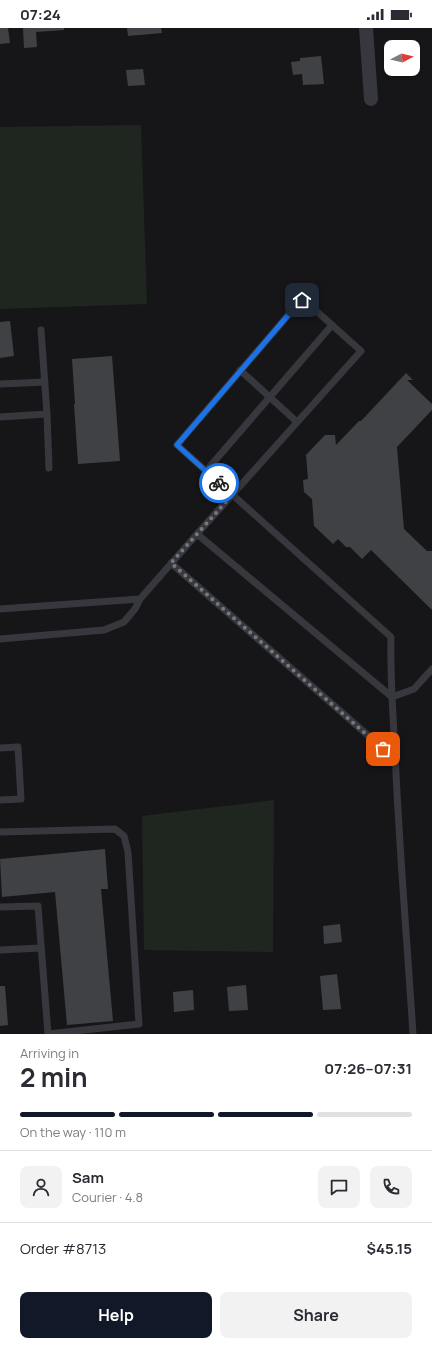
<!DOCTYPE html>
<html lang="en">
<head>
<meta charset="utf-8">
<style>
	body { margin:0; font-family:Manrope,sans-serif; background:#f2f2f3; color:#2b2b33; height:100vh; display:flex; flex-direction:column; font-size:15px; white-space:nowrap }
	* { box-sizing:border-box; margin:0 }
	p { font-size:13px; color:#7c7c81 }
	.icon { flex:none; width:22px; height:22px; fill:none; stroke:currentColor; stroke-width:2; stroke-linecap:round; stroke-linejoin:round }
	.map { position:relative; height:1006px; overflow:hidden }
	.sheet { display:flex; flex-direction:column; background:#fff; flex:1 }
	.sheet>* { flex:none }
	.needle { width:26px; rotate:83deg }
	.buttons { position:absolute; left:384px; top:12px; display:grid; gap:8px }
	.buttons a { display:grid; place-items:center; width:36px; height:36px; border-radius:8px; background:#fff; box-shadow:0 1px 3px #0004; font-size:20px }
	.pin { position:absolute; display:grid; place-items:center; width:34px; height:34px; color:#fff; margin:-17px; border-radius:8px; box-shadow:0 2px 6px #0006 }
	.courier { position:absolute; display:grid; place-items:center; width:40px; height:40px; margin:-20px; border:3px solid #1a73e8; border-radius:50%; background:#fff; color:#222; box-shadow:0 1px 5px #0007 }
	.head em { font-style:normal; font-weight:700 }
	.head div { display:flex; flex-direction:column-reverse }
	.head { display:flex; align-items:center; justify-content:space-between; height:68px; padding:0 20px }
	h1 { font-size:26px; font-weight:700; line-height:30px }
	.bar { display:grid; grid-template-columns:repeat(4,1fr); gap:6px 4px; align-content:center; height:48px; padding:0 20px }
	.bar i { height:5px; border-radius:3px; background:#e1e1e2 }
	.bar .current { background:#111827 }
	.bar p { grid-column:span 4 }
	.line { display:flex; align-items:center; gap:10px; padding:0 20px; border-top:1px solid #e1e1e2 }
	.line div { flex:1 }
	.round { display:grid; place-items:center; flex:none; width:42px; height:42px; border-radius:8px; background:#f2f2f3 }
	.primary-button { display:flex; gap:8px; margin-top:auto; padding:8px 20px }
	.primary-button a { flex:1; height:46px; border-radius:8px; background:#111827; color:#fff; font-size:16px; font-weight:700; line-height:46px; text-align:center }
	.primary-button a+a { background:#f2f2f3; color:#2b2b33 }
	.status { display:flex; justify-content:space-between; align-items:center; height:28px; padding:0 20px; background:#fff; direction:ltr }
	.status svg { height:11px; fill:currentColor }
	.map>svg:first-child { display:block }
	.green { fill:#1e261f }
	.building { fill:#404145 }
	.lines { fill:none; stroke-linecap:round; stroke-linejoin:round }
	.service { stroke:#37383d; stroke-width:7 }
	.minor { stroke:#37383d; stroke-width:14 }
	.done { stroke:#757880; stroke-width:4; stroke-dasharray:0 7.2 }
	.route { stroke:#1a73e8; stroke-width:5 }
</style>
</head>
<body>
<div class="status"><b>07:24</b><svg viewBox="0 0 49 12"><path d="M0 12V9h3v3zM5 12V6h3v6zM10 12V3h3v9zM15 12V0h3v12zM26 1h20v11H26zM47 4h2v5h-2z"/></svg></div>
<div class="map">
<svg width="432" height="1006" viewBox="0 0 432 1006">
	<rect width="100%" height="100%" fill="#161618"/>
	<path class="green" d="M 141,97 L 147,276 L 0,281 L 0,99 Z
		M 274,772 L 273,924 L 144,922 L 142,788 Z"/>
	<path class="building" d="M 0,0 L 8,0 L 10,15 L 0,16 Z
		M 23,0 L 64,0 L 64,2 L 36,4 L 37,19 L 24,20 Z
		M 127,0 L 161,0 L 162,5 L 128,8 Z
		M 321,28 L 324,56 L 303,57 L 302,46 L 293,47 L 291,34 L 300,33 L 300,30 Z
		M 143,41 L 145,57 L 128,58 L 126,42 Z
		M 10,293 L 14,328 L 0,330 L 0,294 Z
		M 112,328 L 120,433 L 78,436 L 74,376 L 75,376 L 72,331 Z
		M 406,345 L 413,352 L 407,352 L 432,376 L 432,382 L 397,419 L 404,501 L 427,523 L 432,523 L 432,582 L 371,522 L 362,531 L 350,519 L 346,519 L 338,511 L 333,516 L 314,498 L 312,471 L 304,464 L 303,452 L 308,451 L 306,427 L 325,407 L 335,407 L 336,417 L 359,393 L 361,393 Z
		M 105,821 L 108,861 L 101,861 L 113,993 L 67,997 L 55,864 L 2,869 L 0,831 Z
		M 340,896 L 342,914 L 324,916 L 323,898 Z
		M 337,946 L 341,981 L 323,982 L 320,948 Z
		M 246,957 L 248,982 L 229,983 L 227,959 Z
		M 0,958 L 5,958 L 8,997 L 0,998 Z
		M 193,962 L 194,982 L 174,984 L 173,964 Z"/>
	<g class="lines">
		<path class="service" d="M 240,342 L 297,394
			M 0,356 L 45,354
			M 47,386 L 49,440
			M 0,389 L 47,386 L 41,302
			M 206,443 L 332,297
			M 171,535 L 395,731
			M 0,581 L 140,571
			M 0,611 L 104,602 L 124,594 L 135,581 L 140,571 L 197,506
			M 0,720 L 18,719 L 21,771 L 0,772
			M 0,804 L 115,801 L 124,808 L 128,824 L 139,996 L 48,1006
			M 0,879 L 38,878 L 48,1006
			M 0,922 L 41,920
			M 413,1006 C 407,912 399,818 395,724 C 393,686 390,648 391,609 L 177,417 L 296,278 L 303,271 L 361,323 C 306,384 252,445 197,506 L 392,669 L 414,661 L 432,641"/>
		<path class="minor" d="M 366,0 L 371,71"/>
	</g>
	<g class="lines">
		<path class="done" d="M 219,455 L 233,466 L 171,535 L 383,721"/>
		<path class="route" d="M 219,455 L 177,417 L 296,278 L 302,272"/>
	</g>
</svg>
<div class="buttons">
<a><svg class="needle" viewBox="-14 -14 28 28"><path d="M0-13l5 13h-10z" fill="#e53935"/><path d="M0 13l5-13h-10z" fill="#7c7c81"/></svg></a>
</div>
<div class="pin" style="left:383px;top:721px;background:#ea580c"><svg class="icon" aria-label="bag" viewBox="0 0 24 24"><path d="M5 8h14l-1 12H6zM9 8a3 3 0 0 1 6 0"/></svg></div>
<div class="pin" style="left:302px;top:272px;background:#1f2937"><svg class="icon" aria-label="home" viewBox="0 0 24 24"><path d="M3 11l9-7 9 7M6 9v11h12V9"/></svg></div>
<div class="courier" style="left:219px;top:455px"><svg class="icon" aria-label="bike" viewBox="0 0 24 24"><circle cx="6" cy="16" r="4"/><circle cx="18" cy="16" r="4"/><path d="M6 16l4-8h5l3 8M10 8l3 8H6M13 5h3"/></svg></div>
</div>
<section class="sheet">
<div class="head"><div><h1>2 min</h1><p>Arriving in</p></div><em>07:26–07:31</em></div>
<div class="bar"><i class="current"></i><i class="current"></i><i class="current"></i><i></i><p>On the way · 110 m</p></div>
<div class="line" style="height:72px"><a class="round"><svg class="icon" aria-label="person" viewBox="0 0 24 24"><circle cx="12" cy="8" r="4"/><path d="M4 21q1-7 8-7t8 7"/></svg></a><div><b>Sam</b><p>Courier · 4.8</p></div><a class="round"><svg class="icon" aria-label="chat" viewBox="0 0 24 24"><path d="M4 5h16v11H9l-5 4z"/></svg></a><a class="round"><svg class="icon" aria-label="phone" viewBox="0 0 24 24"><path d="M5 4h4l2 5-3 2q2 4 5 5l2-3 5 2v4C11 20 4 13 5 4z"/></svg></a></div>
<div class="line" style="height:52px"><div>Order #8713</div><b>$45.15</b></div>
<div class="primary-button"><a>Help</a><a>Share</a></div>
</section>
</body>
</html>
